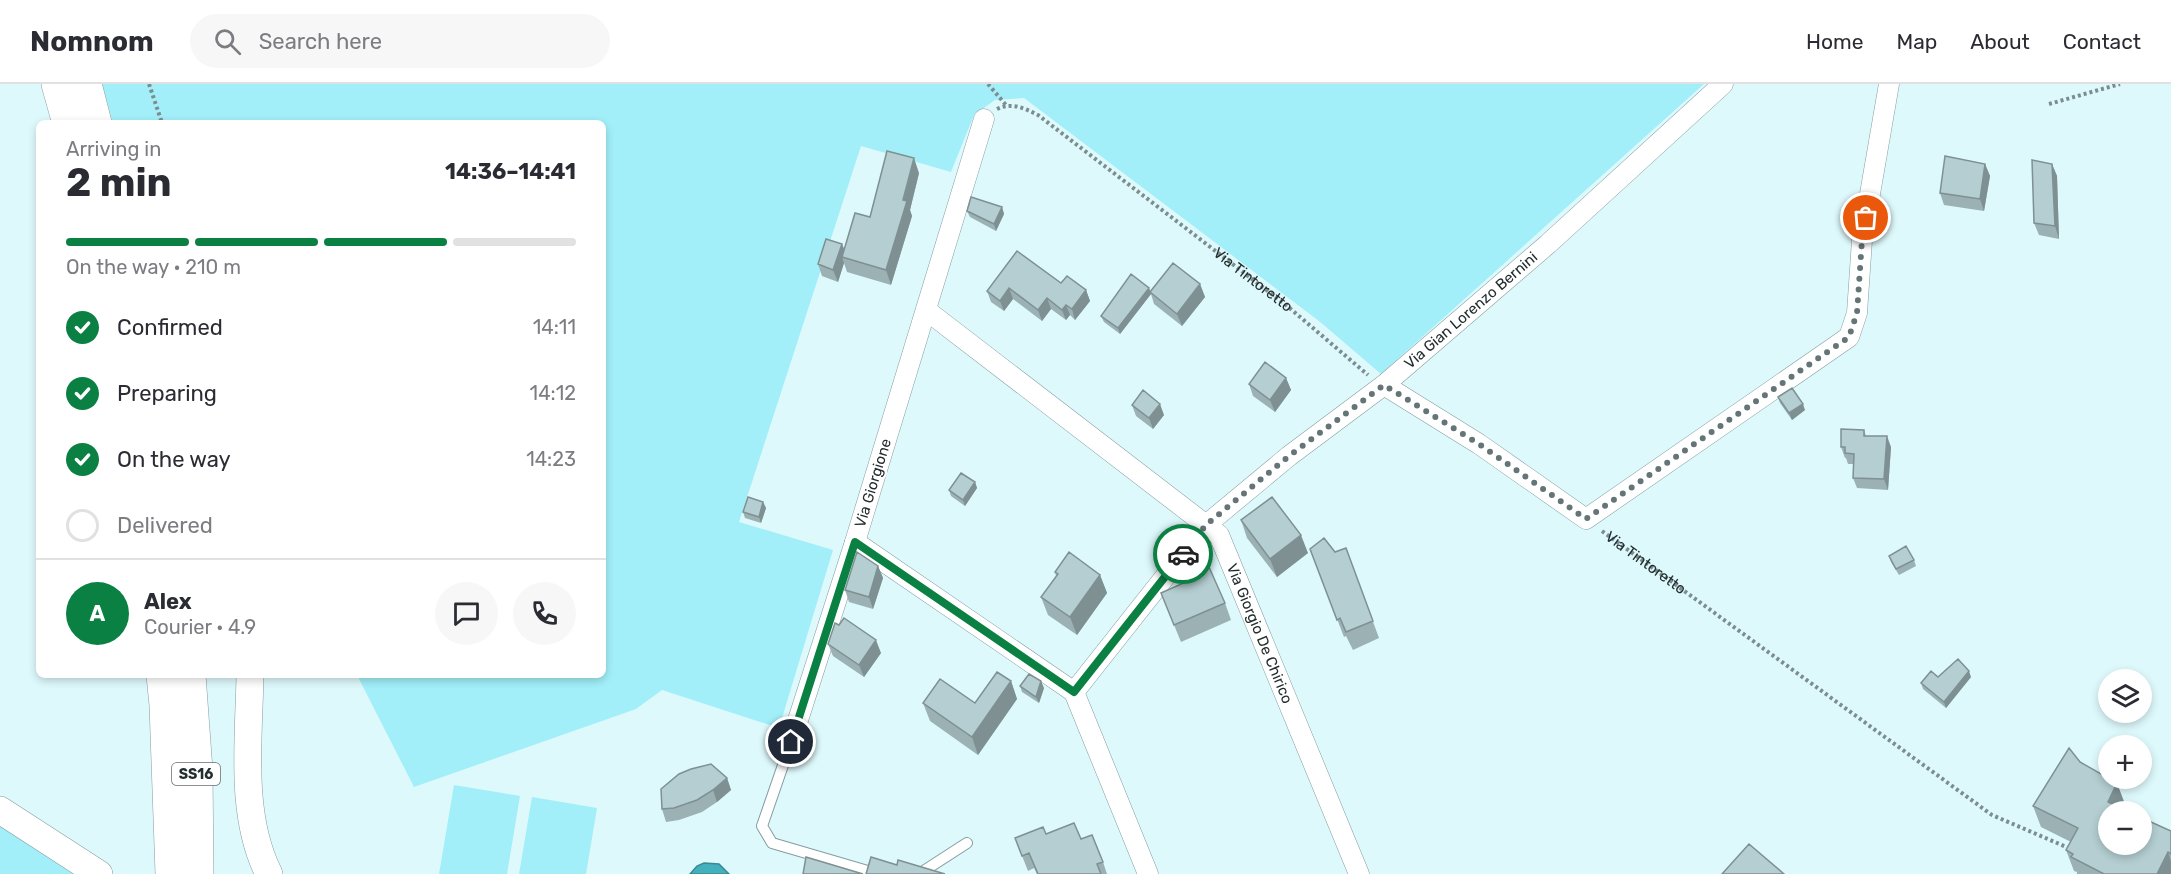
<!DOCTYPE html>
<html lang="en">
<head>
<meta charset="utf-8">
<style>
	body { margin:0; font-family:Rubik,sans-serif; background:#f7f7f7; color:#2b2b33; height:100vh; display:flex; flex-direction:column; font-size:22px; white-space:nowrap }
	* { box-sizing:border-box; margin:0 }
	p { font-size:20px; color:#7c7c81 }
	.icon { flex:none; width:33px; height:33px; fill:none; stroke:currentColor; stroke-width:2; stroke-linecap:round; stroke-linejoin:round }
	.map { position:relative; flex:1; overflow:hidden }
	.panel { position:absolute; left:36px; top:36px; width:570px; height:558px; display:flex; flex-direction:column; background:#fff; border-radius:9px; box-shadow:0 3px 9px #0003 }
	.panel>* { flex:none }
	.fabs { position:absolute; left:2098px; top:585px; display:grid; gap:12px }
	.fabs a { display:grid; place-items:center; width:54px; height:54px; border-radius:50%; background:#fff; box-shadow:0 3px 9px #0003; font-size:30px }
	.pin { position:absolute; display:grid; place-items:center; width:51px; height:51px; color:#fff; margin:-26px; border:3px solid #fff; border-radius:50%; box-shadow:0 2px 6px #0007 }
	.courier { position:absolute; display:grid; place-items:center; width:60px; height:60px; margin:-30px; border:4px solid #0b8043; border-radius:50%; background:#fff; color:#222; box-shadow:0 2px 8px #0007 }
	.summary em { font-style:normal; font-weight:700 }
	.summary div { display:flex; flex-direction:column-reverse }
	.summary { display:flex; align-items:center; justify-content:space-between; height:102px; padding:0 30px }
	h1 { font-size:39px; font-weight:700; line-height:45px }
	.bar { display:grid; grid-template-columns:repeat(4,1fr); gap:9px 6px; align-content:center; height:72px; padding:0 30px }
	.bar i { height:8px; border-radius:4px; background:#e1e1e2 }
	.bar .on { background:#0b8043 }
	.bar p { grid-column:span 4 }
	.line { display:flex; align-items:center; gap:15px; padding:0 30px; border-top:2px solid #e1e1e2 }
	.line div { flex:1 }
	.round { display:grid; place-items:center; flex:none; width:63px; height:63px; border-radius:32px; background:#f7f7f7 }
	ol { padding:0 30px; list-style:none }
	li { display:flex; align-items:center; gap:18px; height:66px }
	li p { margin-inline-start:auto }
	li .icon { padding:6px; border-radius:50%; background:#0b8043; color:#fff; stroke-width:4 }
	li:last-child { color:#7c7c81 }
	li i { width:33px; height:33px; border:3px solid #e1e1e2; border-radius:50% }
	header { display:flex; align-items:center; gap:36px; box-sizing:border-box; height:84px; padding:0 30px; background:#fff; border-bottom:2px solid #e1e1e2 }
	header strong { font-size:28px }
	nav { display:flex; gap:33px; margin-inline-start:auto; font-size:21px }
	.search { width:420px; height:54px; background:#f7f7f7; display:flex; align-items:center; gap:15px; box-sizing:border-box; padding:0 21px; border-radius:33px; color:#7c7c81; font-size:22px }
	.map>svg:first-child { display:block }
	.green { fill:#a2eff9 }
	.water { fill:#43b0be; stroke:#3a8993; stroke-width:1.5 }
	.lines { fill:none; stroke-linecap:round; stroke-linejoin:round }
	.lane-casing { stroke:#849da1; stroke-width:12 }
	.street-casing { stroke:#849da1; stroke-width:21 }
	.secondary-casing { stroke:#849da1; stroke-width:28 }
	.highway-casing { stroke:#849da1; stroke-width:34 }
	.path { stroke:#7b8d8f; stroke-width:4; stroke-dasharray:3 3; stroke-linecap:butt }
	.lane { stroke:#fff; stroke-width:10 }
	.street { stroke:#fff; stroke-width:20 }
	.secondary { stroke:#fff; stroke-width:27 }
	.highway { stroke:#fff; stroke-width:33 }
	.wall { fill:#9bb1b4 }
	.shaded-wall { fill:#7e9092 }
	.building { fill:#b4ced1; stroke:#7e9092; stroke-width:1.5 }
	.done { stroke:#657577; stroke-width:6; stroke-dasharray:0 10.8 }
	.route { stroke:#0b8043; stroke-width:8 }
	.labels { text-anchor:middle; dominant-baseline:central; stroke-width:4.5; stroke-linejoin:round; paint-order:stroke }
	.shield { fill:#fff; stroke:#666d6d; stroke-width:1.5 }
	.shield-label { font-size:14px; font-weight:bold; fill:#242e2f }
	.street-label { font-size:15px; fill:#242e2f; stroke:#fff }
</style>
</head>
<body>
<header>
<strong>Nomnom</strong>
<div class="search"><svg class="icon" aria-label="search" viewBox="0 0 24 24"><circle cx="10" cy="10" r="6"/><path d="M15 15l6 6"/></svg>Search here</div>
<nav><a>Home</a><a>Map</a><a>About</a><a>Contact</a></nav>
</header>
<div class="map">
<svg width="2171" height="790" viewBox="0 0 2171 790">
	<rect width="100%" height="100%" fill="#def9fc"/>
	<path class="green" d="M 102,0 L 1704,0 L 1381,290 L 1319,237 L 1024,14 L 995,16 L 974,31 L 951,88 L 861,62 L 739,438 L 833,466 L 779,644 L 662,606 L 636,625 L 414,703 L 357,591 L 603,591 L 603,39 L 113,39 Z
		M 454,701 L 520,712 L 507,790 L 439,790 Z
		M 532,713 L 597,724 L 586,790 L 519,790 Z
		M 0,741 L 76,790 L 0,790 Z"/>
	<path class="water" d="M 704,779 L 719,780 L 729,790 L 690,790 L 697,782 Z"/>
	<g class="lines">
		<defs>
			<path id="lane" d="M 791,658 L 762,742 L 772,759 L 878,790
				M 919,790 L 967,759"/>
			<g id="street">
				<path d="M 984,35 L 855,458 L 1074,608 L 1148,790"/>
				<path id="s3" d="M 926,226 L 1219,451 L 1359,790"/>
				<path d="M 1384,301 L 1479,360 L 1586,435 L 1849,253 L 1857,229 L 1862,156 L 1889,0"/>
				<path id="s4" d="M 1074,608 L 1206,441 L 1289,372 L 1384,301 L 1548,160 L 1723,0"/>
				<path d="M 791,658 L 855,458"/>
			</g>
			<path id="secondary" d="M 250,591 C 249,655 239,731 269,790
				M 0,726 L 99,790"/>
			<path id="highway" d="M 58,0 L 69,39
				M 85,0 L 95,39
				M 163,591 L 166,621 L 172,790
				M 189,591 L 196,686 L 197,790"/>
		</defs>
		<use href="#lane" class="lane-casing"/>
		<use href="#street" class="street-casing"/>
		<use href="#secondary" class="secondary-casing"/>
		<use href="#highway" class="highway-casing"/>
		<g class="path">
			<path d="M 149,0 L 162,39"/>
			<path d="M 988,0 L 1006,21"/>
			<path d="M 2049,20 L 2120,0"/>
			<path id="s1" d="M 997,25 C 1012,18 1024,24 1038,31 L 1286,221 L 1368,291"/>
			<path id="s2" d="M 1602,447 L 1992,731 L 2071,765"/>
		</g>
		<use href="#lane" class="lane"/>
		<use href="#street" class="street"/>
		<use href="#secondary" class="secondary"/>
		<use href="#highway" class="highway"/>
	</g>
	<path class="wall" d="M 1985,80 L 1990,92 L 1984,127 L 1944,121 L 1940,109 Z
		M 2052,80 L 2057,92 L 2059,155 L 2039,151 L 2034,139 Z
		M 919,89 L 910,126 L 912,132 L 891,201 L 847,188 L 844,179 L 838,198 L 822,192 L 818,180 L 842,160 L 844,165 L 870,133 Z
		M 1002,123 L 1004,130 L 996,147 L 970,133 L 967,127 Z
		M 1061,199 L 1086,206 L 1090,217 L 1075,236 L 1070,231 L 1066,236 L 1051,225 L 1042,237 L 1013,215 L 1004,227 L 991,218 L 987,207 Z
		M 1200,200 L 1205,213 L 1182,242 L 1154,220 L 1151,210 L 1120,250 L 1104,238 L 1101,232 L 1149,204 L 1150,207 Z
		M 1286,294 L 1291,306 L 1275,328 L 1253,312 L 1249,300 Z
		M 1778,313 L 1805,326 L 1792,336 L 1780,319 Z
		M 1132,321 L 1164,331 L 1153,345 L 1136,332 Z
		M 1864,346 L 1866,352 L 1891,363 L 1888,406 L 1857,404 L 1853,394 L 1854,380 L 1848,380 L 1846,374 L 1845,374 L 1841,363 Z
		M 975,398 L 977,404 L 965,422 L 951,412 L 949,406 Z
		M 763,418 L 766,424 L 761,439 L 745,434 L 743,428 Z
		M 1241,436 L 1308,469 L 1277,493 L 1247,454 Z
		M 1346,464 L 1379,554 L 1353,566 L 1346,552 L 1344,553 L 1310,465 L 1335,468 Z
		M 1889,472 L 1914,476 L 1916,482 L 1899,491 L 1891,478 Z
		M 878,482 L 883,494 L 873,525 L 849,518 L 845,506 Z
		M 1055,488 L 1100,491 L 1107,509 L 1077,551 L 1048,531 L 1041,513 L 1056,492 Z
		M 1161,509 L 1225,519 L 1231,536 L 1181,558 Z
		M 839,541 L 881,569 L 864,593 L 833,572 L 828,560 Z
		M 1938,593 L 1971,593 L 1946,624 L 1923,605 L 1921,599 Z
		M 1011,597 L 1017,615 L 978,671 L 930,637 L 923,619 L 975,619 Z
		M 1020,602 L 1044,604 L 1039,619 L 1022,608 Z
		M 2080,678 L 2125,720 L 2123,724 L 2171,747 L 2171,790 L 2077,790 L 2077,788 L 2074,787 L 2066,766 L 2071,758 L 2041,743 L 2033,722 Z
		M 727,694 L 731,706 L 717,718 L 702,728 L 679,736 L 666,738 L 662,725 Z
		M 1046,750 L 1081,755 L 1103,778 L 1107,790 L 1037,790 L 1034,784 L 1028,787 L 1015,754 Z"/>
	<path class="shaded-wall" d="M 914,74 L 919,89 L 910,126 L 912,132 L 891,201 L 886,186 Z
		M 1985,80 L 1990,92 L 1984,127 L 1980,115 Z
		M 2052,80 L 2057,92 L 2059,155 L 2055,142 Z
		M 1002,123 L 1004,130 L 996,147 L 994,140 Z
		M 842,160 L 847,172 L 842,173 L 844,179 L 838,198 L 833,186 Z
		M 1200,200 L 1205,213 L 1182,242 L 1177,230 Z
		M 1009,204 L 1013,215 L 1004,227 L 1000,217 Z
		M 1149,204 L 1151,210 L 1120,250 L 1118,244 Z
		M 1086,206 L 1090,217 L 1075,236 L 1072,225 Z
		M 1047,214 L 1051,225 L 1042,237 L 1038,226 Z
		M 1066,221 L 1070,231 L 1066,236 L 1062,226 Z
		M 1286,294 L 1291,306 L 1275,328 L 1270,316 Z
		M 1160,320 L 1164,331 L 1153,345 L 1149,334 Z
		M 1803,320 L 1805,326 L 1792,336 L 1789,329 Z
		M 1887,352 L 1891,363 L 1888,406 L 1884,395 Z
		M 975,398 L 977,404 L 965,422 L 963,416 Z
		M 763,418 L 766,424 L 761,439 L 759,433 Z
		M 1301,451 L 1308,469 L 1277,493 L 1270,475 Z
		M 878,482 L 883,494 L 873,525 L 869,513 Z
		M 1100,491 L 1107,509 L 1077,551 L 1070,533 Z
		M 876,556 L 881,569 L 864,593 L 859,581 Z
		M 1969,587 L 1971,593 L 1946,624 L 1944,618 Z
		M 1011,597 L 1017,615 L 978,671 L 972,653 Z
		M 1041,597 L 1044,604 L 1039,619 L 1036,613 Z
		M 727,694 L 731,706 L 717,718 L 713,706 Z
		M 2117,699 L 2125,720 L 2121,728 L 2108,718 Z
		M 2168,768 L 2171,777 L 2171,790 L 2157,790 Z"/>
	<path class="building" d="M 887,67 L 914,74 L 903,116 L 907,117 L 886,186 L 842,173 L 855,129 L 870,133 Z
		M 1945,72 L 1985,80 L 1980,115 L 1940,109 Z
		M 2032,76 L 2052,80 L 2055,142 L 2034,139 Z
		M 971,113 L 1002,123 L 994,140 L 967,127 Z
		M 826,155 L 842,160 L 833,186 L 818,180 Z
		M 1017,167 L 1061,199 L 1067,192 L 1086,206 L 1072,225 L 1066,221 L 1062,226 L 1047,214 L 1038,226 L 1009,204 L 1000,217 L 987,207 Z
		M 1173,179 L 1200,200 L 1177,230 L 1150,208 Z
		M 1131,190 L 1149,204 L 1118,244 L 1101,232 Z
		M 1265,278 L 1286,294 L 1270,316 L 1249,300 Z
		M 1792,304 L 1803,320 L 1789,329 L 1778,313 Z
		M 1143,306 L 1160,320 L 1149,334 L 1132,321 Z
		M 1841,345 L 1864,346 L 1864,352 L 1887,352 L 1884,395 L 1853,394 L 1854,370 L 1845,369 L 1845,363 L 1841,363 Z
		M 961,389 L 975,398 L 963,416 L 949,406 Z
		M 748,413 L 763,418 L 759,433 L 743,428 Z
		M 1272,413 L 1301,451 L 1270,475 L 1241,436 Z
		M 1324,454 L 1335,468 L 1346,464 L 1373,537 L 1346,548 L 1340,534 L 1337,536 L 1310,465 Z
		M 1906,462 L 1914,476 L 1896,485 L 1889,472 Z
		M 857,468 L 878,482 L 869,513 L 845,506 Z
		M 1069,468 L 1100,491 L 1070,533 L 1041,513 L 1058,490 L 1055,488 Z
		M 1209,483 L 1225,519 L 1174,541 L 1161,509 L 1186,498 L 1191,491 Z
		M 844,534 L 876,556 L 859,581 L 828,560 L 835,539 L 839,541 Z
		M 1958,575 L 1969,587 L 1944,618 L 1921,599 L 1931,587 L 1938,593 Z
		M 997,588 L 1011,597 L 972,653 L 923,619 L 940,595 L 975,619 Z
		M 1029,590 L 1041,597 L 1036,613 L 1020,602 Z
		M 2069,664 L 2080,678 L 2117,699 L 2108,718 L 2129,728 L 2109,728 L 2109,760 L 2142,760 L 2142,734 L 2171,747 L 2171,770 L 2168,768 L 2157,790 L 2104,790 L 2071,773 L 2073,770 L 2066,766 L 2078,744 L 2033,722 Z
		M 711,680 L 727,694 L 713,706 L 697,716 L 674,724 L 662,725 L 661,705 L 679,690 L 691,685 Z
		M 1074,739 L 1081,755 L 1092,751 L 1103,778 L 1097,780 L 1101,790 L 1038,790 L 1029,769 L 1022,772 L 1015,754 L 1043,743 L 1046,750 Z
		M 1749,760 L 1784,790 L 1722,790 Z
		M 806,773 L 863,790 L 803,790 Z
		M 871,773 L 897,781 L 898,776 L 945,790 L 866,790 Z"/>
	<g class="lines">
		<path class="done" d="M 1183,470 L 1206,441 L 1289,372 L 1384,301 L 1479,360 L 1586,435 L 1849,253 L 1857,229 L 1862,156 L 1866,134"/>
		<path class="route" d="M 791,658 L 855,458 L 1074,608 L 1183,470"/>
	</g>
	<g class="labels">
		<rect class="shield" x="172" y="679" width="48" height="22" rx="4.5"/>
		<g class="shield-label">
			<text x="196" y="690">SS16</text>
		</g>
		<g class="street-label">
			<text stroke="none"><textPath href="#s1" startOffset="314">Via Tintoretto</textPath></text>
			<text stroke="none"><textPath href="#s4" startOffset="554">Via Gian Lorenzo Bernini</textPath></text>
			<text transform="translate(873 399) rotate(-73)">Via Giorgione</text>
			<text stroke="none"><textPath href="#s2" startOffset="54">Via Tintoretto</textPath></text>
			<text stroke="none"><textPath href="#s3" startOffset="476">Via Giorgio De Chirico</textPath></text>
		</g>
	</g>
</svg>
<div class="fabs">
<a><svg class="icon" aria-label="layers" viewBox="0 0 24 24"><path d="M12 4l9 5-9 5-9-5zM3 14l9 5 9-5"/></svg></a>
<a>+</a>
<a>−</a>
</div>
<div class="pin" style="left:1866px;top:134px;background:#ea580c"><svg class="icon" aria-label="bag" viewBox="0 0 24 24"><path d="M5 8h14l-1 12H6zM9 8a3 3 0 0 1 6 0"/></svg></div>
<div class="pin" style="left:791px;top:658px;background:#1f2937"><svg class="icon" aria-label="home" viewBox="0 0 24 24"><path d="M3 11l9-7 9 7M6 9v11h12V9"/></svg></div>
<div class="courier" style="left:1183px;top:470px"><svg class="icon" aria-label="car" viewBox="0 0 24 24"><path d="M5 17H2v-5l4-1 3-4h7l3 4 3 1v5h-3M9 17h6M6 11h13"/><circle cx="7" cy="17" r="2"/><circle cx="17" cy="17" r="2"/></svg></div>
<section class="panel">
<div class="summary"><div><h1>2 min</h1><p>Arriving in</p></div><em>14:36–14:41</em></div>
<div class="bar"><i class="on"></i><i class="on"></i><i class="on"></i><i></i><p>On the way · 210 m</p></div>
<ol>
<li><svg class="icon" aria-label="check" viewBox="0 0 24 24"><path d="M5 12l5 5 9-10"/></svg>Confirmed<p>14:11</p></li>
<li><svg class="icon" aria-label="check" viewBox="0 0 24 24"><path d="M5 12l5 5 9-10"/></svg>Preparing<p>14:12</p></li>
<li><svg class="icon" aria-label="check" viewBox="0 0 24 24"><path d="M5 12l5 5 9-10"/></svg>On the way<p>14:23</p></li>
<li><i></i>Delivered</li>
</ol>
<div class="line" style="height:108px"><b class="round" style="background:#0b8043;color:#fff">A</b><div><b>Alex</b><p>Courier · 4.9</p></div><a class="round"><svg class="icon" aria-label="chat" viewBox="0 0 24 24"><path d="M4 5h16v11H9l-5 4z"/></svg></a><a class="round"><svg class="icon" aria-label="phone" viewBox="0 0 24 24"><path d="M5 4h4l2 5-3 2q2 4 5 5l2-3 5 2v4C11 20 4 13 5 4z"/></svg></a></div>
</section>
</div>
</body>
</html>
